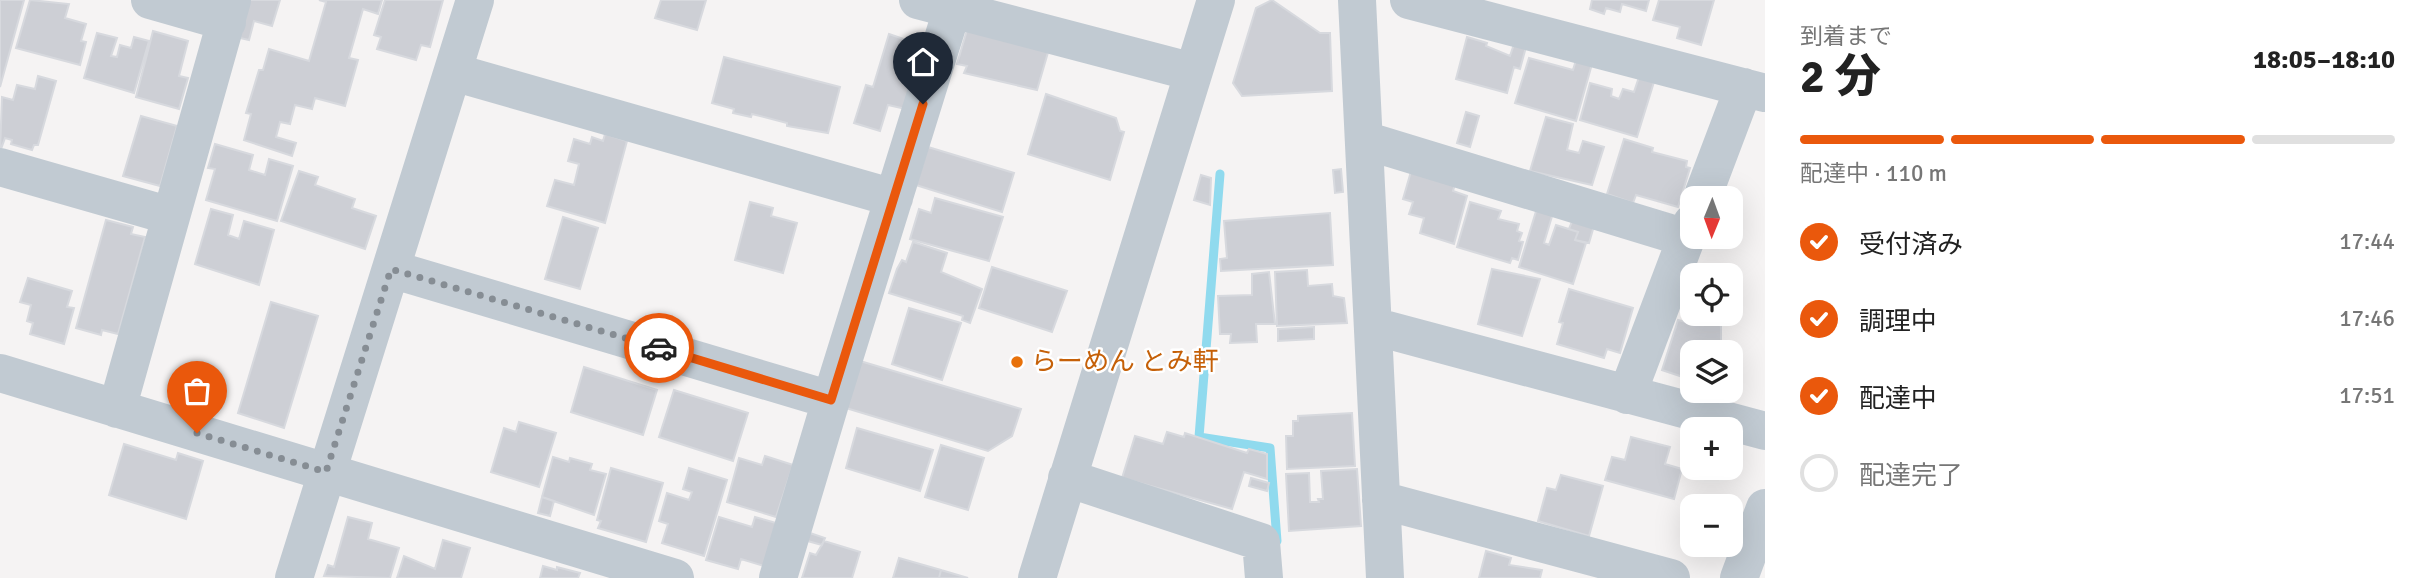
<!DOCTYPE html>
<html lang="ja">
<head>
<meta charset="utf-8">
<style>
	body { margin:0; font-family:Signika,"Noto Sans JP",sans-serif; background:#f6f6f6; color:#222; height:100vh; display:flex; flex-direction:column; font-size:26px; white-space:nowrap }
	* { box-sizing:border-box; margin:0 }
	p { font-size:23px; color:#767676 }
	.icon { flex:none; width:38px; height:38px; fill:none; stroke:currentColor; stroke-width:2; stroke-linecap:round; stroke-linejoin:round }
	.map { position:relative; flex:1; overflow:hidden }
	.panel { display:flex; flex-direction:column; background:#fff; width:665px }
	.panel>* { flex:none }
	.needle { width:46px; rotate:181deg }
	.tools { position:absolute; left:1680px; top:186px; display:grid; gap:14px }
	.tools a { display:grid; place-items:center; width:63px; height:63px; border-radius:14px; background:#fff; box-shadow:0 7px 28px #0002; font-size:35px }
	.pin { position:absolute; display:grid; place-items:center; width:60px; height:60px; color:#fff; margin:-72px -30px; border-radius:50% 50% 50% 0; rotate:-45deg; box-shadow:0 0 7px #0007 }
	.pin .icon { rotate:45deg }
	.courier { position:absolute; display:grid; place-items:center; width:70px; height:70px; margin:-35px; border:5px solid #ea580c; border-radius:50%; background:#fff; color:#222; box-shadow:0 2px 9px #0007 }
	.headline em { font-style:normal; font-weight:800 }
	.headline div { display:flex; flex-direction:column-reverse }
	.headline { display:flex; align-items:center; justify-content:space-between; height:119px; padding:0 35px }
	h1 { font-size:46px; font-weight:800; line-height:52px }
	.bar { display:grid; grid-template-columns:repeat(4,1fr); gap:10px 7px; align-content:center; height:84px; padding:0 35px }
	.bar i { height:9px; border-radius:5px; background:#e0e0e0 }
	.bar .current { background:#ea580c }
	.bar p { grid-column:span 4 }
	ol { padding:0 35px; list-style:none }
	li { display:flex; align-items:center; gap:21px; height:77px }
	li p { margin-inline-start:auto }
	li .icon { padding:7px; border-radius:50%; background:#ea580c; color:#fff; stroke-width:4 }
	li:last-child { color:#767676 }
	li i { width:38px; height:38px; border:4px solid #e0e0e0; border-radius:50% }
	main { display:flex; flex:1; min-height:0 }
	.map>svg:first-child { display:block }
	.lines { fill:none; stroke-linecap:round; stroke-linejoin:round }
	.stream { stroke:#90daee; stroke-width:9 }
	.building { fill:#cdcfd5; stroke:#d7d9de; stroke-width:2 }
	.minor { stroke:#c1cad2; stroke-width:38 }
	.done { stroke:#868d94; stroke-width:7; stroke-dasharray:0 12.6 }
	.route { stroke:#ea580c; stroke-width:9 }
	.food-dot { fill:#e8710a; stroke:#fff; stroke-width:2.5 }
	.labels { text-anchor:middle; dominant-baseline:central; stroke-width:5; stroke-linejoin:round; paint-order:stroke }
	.food-label { font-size:26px; fill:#c56008; stroke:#fff; text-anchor:start }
</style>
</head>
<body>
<main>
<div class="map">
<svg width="1765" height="578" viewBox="0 0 1765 578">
	<rect width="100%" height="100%" fill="#f5f3f3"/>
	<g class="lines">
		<path class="stream" d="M 1220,174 L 1199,437 L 1270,448 L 1277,541"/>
	</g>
	<path class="building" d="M 0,0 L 24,0 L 0,87 Z
		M 30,0 L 69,4 L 65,18 L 86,24 L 81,41 L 86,42 L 80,65 L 16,48 Z
		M 246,0 L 280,0 L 272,26 L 254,21 L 249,40 L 240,38 Z
		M 319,0 L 382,0 L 378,14 L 363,9 L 349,58 L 358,60 L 345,106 L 315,98 L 312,109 L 295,105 L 290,124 L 280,122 L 276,137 L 296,143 L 292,156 L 244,140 L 251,114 L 246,113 L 259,70 L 263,70 L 269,49 L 309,61 L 326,2 Z
		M 385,0 L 443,0 L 430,47 L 421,45 L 416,60 L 377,49 L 381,37 L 374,35 Z
		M 661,0 L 706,0 L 697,30 L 655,18 Z
		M 1272,0 L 1320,33 L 1330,33 L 1332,91 L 1242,96 L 1233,83 L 1256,8 Z
		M 1592,0 L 1649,0 L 1646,11 L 1622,4 L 1620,12 L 1606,8 L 1604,14 L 1590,9 Z
		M 1659,0 L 1714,0 L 1701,45 L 1677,38 L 1680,27 L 1653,20 Z
		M 967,30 L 1049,49 L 1037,90 L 964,73 L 967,66 L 957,64 Z
		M 153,31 L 188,41 L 179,76 L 188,78 L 179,109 L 136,97 Z
		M 97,33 L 117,38 L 111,56 L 117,57 L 120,45 L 131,48 L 134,37 L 149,41 L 134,93 L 84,78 Z
		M 889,34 L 907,40 L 900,59 L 919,65 L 906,109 L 888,105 L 880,131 L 854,123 L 866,85 L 873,87 Z
		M 1467,37 L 1487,43 L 1486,46 L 1510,56 L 1514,44 L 1526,47 L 1520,69 L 1514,67 L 1507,93 L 1456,79 Z
		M 724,57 L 840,87 L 828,133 L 787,126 L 787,123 L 752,114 L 751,117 L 733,113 L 734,109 L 712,103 Z
		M 1529,58 L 1573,70 L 1576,60 L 1592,64 L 1576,121 L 1515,103 Z
		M 38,76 L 56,81 L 38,145 L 34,145 L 32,150 L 11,144 L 12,140 L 5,138 L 0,152 L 2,97 L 13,100 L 17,85 L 35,89 Z
		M 1639,77 L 1654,82 L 1637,137 L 1580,120 L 1590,83 L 1612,89 L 1611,96 L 1619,99 L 1623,89 L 1634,92 Z
		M 1046,94 L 1116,118 L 1120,131 L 1124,132 L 1110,180 L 1028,154 Z
		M 1466,112 L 1479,116 L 1470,147 L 1457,143 Z
		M 141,116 L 177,126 L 160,186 L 123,176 Z
		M 1546,117 L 1573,124 L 1567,150 L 1579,153 L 1583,141 L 1604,147 L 1592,185 L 1530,171 Z
		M 605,134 L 627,141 L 605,223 L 547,206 L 555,180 L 574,185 L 579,164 L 568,161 L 574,139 L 590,144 L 592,137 L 603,141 Z
		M 1624,139 L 1653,148 L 1652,152 L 1687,161 L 1686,167 L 1690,168 L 1678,207 L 1636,195 L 1633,203 L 1607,194 Z
		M 215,144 L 253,155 L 249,170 L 265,175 L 269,159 L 293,166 L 277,221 L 206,200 L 215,169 L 208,168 Z
		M 928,147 L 1014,173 L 1002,212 L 916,185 Z
		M 1412,168 L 1456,181 L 1453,191 L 1467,196 L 1454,244 L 1420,233 L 1424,218 L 1409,214 L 1413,202 L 1403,199 Z
		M 1341,169 L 1343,192 L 1335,193 L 1333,170 Z
		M 299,171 L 318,177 L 315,185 L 355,199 L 352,208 L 376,216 L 365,249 L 281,221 Z
		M 1201,175 L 1211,178 L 1210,205 L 1194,200 Z
		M 935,198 L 1003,217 L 989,261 L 910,239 L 919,209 L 931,213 Z
		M 750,202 L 773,208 L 771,216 L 797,223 L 783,273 L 735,260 Z
		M 1470,202 L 1501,211 L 1498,219 L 1519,224 L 1517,231 L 1522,233 L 1519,241 L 1523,242 L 1518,260 L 1512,258 L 1510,263 L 1457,247 Z
		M 1537,208 L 1553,213 L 1544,243 L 1549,245 L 1556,225 L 1578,232 L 1575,240 L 1586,243 L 1573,284 L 1519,267 Z
		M 211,209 L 233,215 L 228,235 L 239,239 L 244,221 L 274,230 L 259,285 L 195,264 Z
		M 1330,213 L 1333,265 L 1221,271 L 1220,259 L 1227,258 L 1224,221 Z
		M 563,217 L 598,228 L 580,289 L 545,279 Z
		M 1573,219 L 1594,226 L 1589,243 L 1575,240 L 1578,232 L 1569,229 Z
		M 106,220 L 133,227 L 131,234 L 145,237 L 118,334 L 102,330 L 101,335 L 76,328 Z
		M 106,220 L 133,227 L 131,234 L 145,237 L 118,334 L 102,330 L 101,335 L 76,328 Z
		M 913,242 L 947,253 L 941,272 L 982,289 L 970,323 L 962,320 L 963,316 L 889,293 L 897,269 L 902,260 L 906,262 Z
		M 992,267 L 1067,291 L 1052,332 L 979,308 Z
		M 1492,269 L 1540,279 L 1522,336 L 1478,324 Z
		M 1307,270 L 1308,286 L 1332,284 L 1333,296 L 1344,298 L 1347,323 L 1277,326 L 1275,272 Z
		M 1269,272 L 1275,324 L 1256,324 L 1257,342 L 1230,343 L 1231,334 L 1220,334 L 1218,296 L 1252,295 L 1252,274 Z
		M 28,278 L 72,291 L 67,307 L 74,308 L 64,344 L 30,334 L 33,323 L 27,321 L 31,305 L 20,302 Z
		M 1569,289 L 1633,308 L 1620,353 L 1607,349 L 1604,358 L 1557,344 L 1563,323 L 1559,322 Z
		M 271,302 L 318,316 L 284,428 L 238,413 Z
		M 909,308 L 961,323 L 942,380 L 892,364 Z
		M 1689,314 L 1721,324 L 1721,352 L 1692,352 L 1692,380 L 1662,370 L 1678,320 L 1686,322 Z
		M 1314,327 L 1314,339 L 1278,341 L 1278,329 Z
		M 860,361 L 1021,409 L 1012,436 L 988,451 L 846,408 Z
		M 584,367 L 657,390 L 643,435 L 571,412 Z
		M 674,390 L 748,413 L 733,461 L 659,437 Z
		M 1352,413 L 1355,466 L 1287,469 L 1286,436 L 1293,436 L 1293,421 L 1298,421 L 1298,416 Z
		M 519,422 L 556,433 L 539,487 L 491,472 L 504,428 L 516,432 Z
		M 857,428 L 933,450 L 920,491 L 846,468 Z
		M 1167,432 L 1184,437 L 1185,433 L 1247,453 L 1249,449 L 1267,454 L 1267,479 L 1244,472 L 1232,509 L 1122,478 L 1135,436 L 1163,444 Z
		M 1631,437 L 1670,447 L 1665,464 L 1682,469 L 1674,499 L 1605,480 L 1612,457 L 1625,460 Z
		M 124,444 L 176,460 L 178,453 L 203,461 L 186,519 L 109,495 Z
		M 124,444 L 176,460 L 178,453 L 203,461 L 186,519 L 109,495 Z
		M 941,445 L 984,458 L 968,510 L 925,497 Z
		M 765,456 L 793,465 L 776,517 L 727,502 L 739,458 L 762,465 Z
		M 553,457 L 569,462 L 570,458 L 592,464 L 590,470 L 606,474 L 594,515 L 542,497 Z
		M 611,468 L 663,483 L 646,542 L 598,528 L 601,521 L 597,520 Z
		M 689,468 L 727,480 L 704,556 L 662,543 L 668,524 L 659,521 L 667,493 L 689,500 L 692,492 L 683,489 Z
		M 1357,469 L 1361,526 L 1289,531 L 1286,474 L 1309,473 L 1310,502 L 1319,502 L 1318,499 L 1323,499 L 1321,471 Z
		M 1561,475 L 1603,486 L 1589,536 L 1538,521 L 1547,488 L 1556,490 Z
		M 1251,478 L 1269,483 L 1267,491 L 1249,486 Z
		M 542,497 L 554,501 L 550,516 L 538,513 Z
		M 348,517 L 372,523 L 368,539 L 399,548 L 390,578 L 324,576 L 328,565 L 334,567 Z
		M 719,517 L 752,527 L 755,517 L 776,523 L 764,566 L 741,559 L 738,569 L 706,560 Z
		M 807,532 L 825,538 L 822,545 L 804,540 Z
		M 443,540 L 470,548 L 461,578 L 397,578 L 404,556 L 435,569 Z
		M 824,541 L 860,552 L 852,578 L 802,578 L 810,553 L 816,555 Z
		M 1486,551 L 1511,558 L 1509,565 L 1542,570 L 1540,578 L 1479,578 Z
		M 899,558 L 941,570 L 939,578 L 893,578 Z
		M 543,566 L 557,570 L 557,567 L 580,573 L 578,578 L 540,578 Z
		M 941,570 L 968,578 L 939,578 Z"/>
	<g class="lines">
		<path class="minor" d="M 150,0 L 227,22
			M 918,0 L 1193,72
			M 1357,0 L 1385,578
			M 1409,0 L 1765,93
			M 453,72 L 894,198
			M 1364,140 L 1686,238
			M 0,167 L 171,216
			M 1702,198 L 1744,87
			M 391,269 L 831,400 L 952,10
			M 1373,326 L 1765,431
			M 0,373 L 675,578
			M 1627,395 L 1692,223
			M 117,409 L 232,0
			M 1067,478 L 1261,542 L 1264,578
			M 1381,500 L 1671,578
			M 294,578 L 475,0
			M 778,578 L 831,400
			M 1037,578 L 1216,0
			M 1739,578 L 1765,508"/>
	</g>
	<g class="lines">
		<path class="done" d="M 197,433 L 326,472 L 391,269 L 659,348"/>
		<path class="route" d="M 659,348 L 831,400 L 923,104"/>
	</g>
	<circle class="food-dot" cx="1017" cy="362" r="7"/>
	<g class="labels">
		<g class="food-label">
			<text x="1031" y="362">らーめん とみ軒</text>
		</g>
	</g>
</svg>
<div class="tools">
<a><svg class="needle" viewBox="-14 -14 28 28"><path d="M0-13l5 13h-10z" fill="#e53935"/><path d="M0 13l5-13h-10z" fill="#767676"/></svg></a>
<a><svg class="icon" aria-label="locate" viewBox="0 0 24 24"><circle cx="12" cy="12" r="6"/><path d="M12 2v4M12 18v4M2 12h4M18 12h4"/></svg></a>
<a><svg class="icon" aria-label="layers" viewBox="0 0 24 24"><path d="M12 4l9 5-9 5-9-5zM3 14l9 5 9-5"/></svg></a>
<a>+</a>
<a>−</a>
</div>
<div class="pin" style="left:197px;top:433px;background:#ea580c"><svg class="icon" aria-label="bag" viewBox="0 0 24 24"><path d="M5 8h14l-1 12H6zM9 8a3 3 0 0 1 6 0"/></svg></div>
<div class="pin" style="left:923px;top:104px;background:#1f2937"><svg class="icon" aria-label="home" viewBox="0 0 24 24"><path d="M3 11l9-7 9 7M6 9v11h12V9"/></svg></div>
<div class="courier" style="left:659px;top:348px"><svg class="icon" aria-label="car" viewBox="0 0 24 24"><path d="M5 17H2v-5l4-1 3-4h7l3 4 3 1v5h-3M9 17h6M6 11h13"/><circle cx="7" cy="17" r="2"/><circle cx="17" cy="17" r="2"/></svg></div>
</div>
<section class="panel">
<div class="headline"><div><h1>2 分</h1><p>到着まで</p></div><em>18:05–18:10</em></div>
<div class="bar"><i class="current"></i><i class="current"></i><i class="current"></i><i></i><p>配達中 · 110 m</p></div>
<ol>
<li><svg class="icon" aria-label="check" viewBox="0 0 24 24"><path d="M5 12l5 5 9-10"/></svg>受付済み<p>17:44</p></li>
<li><svg class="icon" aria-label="check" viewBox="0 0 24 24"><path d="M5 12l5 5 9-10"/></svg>調理中<p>17:46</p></li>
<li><svg class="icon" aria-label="check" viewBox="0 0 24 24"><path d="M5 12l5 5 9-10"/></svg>配達中<p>17:51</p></li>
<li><i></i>配達完了</li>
</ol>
</section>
</main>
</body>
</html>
